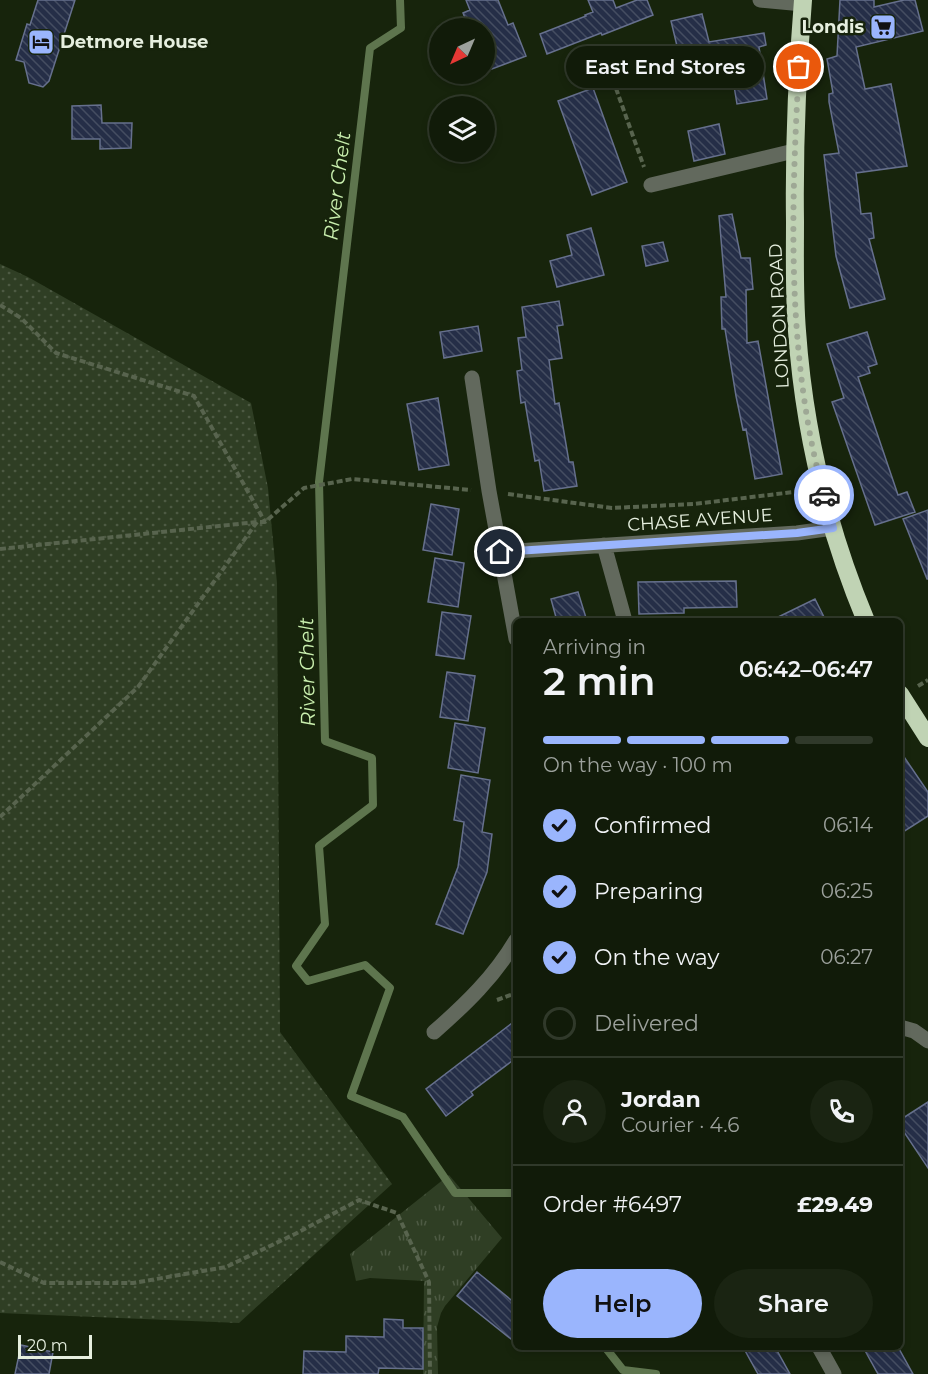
<!DOCTYPE html>
<html lang="en">
<head>
<meta charset="utf-8">
<style>
	body { margin:0; font-family:Montserrat,sans-serif; background:#1a2412; color:#f1f3f6; height:100vh; display:flex; flex-direction:column; font-size:22px; white-space:nowrap }
	* { box-sizing:border-box; margin:0 }
	p { font-size:20px; color:#9ca19c }
	.icon { flex:none; width:33px; height:33px; fill:none; stroke:currentColor; stroke-width:2; stroke-linecap:round; stroke-linejoin:round }
	.map { position:relative; flex:1; overflow:hidden }
	.panel { position:absolute; left:513px; top:618px; width:390px; height:732px; display:flex; flex-direction:column; background:#111b09; border-radius:9px; box-shadow:0 3px 9px #0003,0 0 0 2px #30392a }
	.panel>* { flex:none }
	.needle { width:39px; rotate:224deg }
	.buttons { position:absolute; left:429px; top:18px; display:grid; gap:12px }
	.buttons a { display:grid; place-items:center; width:66px; height:66px; border-radius:50%; background:#111b09; box-shadow:0 3px 9px #0003,0 0 0 2px #30392a; font-size:30px }
	.scale { position:absolute; left:18px; bottom:15px; width:74px; box-sizing:border-box; padding-left:6px; border:3px solid #e6efdf; border-top:0; font-size:16px; line-height:21px; white-space:nowrap; color:#e6efdf; -webkit-text-stroke:4px #17240c; paint-order:stroke }
	.pin { position:absolute; display:grid; place-items:center; width:51px; height:51px; color:#fff; margin:-26px; border:3px solid #fff; border-radius:50%; box-shadow:0 2px 6px #0007 }
	.courier { position:absolute; display:grid; place-items:center; width:60px; height:60px; margin:-30px; border:4px solid #9ab5fd; border-radius:50%; background:#fff; color:#222; box-shadow:0 2px 8px #0007 }
	.bubble { position:absolute; height:42px; border-radius:21px; background:#111b09; box-shadow:0 3px 9px #0003,0 0 0 2px #30392a; font-size:20px; font-weight:600; line-height:42px; text-align:center }
	.head em { font-style:normal; font-weight:600 }
	.head div { display:flex; flex-direction:column-reverse }
	.head { display:flex; align-items:center; justify-content:space-between; height:102px; padding:0 30px }
	h1 { font-size:39px; font-weight:600; line-height:45px }
	.bar { display:grid; grid-template-columns:repeat(4,1fr); gap:9px 6px; align-content:center; height:72px; padding:0 30px }
	.bar i { height:8px; border-radius:4px; background:#30392a }
	.bar .on { background:#9ab5fd }
	.bar p { grid-column:span 4 }
	.line { display:flex; align-items:center; gap:15px; padding:0 30px; border-top:2px solid #30392a }
	.line div { flex:1 }
	.round { display:grid; place-items:center; flex:none; width:63px; height:63px; border-radius:32px; background:#1a2412 }
	ol { padding:0 30px; list-style:none }
	li { display:flex; align-items:center; gap:18px; height:66px }
	li p { margin-inline-start:auto }
	li .icon { padding:6px; border-radius:50%; background:#9ab5fd; color:#111; stroke-width:4 }
	li:last-child { color:#9ca19c }
	li i { width:33px; height:33px; border:3px solid #30392a; border-radius:50% }
	.cta { display:flex; gap:12px; margin-top:auto; padding:12px 30px }
	.cta a { flex:1; height:69px; border-radius:36px; background:#9ab5fd; color:#111; font-size:24px; font-weight:600; line-height:69px; text-align:center }
	.cta a+a { background:#1a2412; color:#f1f3f6 }
	.map>svg:first-child { display:block }
	.grass { fill:url(#grass-dots) }
	.park { fill:url(#park-tufts) }
	.lines { fill:none; stroke-linecap:round; stroke-linejoin:round }
	.stream { stroke:#5e754e; stroke-width:8 }
	.building { fill:url(#building-back-hatch); stroke:#66708d; stroke-width:1.5 }
	.path { stroke:#58644e; stroke-width:4; stroke-dasharray:6 3; stroke-linecap:butt }
	.street { stroke:#62695d; stroke-width:15 }
	.highway { stroke:#c0d3b4; stroke-width:18 }
	.done { stroke:#9ea895; stroke-width:6; stroke-dasharray:0 10.8 }
	.route { stroke:#9ab5fd; stroke-width:8 }
	.labels { text-anchor:middle; dominant-baseline:central; stroke-width:5; stroke-linejoin:round; paint-order:stroke }
	.poi-label { font-size:18px; font-weight:bold; fill:#e6efdf; stroke:#17240c; text-anchor:end }
	.street-label { font-size:18px; fill:#e6efdf; stroke:#17240c }
	.water-label { font-size:20px; font-style:italic; fill:#caf0af; stroke:#17240c }
</style>
</head>
<body>
<div class="map">
<svg width="928" height="1374" viewBox="0 0 928 1374">
	<defs>
		<pattern id="grass-dots" width="8" height="8" patternUnits="userSpaceOnUse" patternTransform="scale(1.5)"><rect width="8" height="8" fill="#2f3e24"/><path d="M2 2h.1M6 6h.1" fill="none" stroke="#4d5a43" stroke-width="1.8" stroke-linecap="round"/></pattern>
		<pattern id="park-tufts" width="24" height="20" patternUnits="userSpaceOnUse" patternTransform="scale(1.5)"><rect width="24" height="20" fill="#2f3e24"/><path d="M3 7l-1-3M5 7V3M7 7l1-3M15 17l-1-3M17 17v-4M19 17l1-3" fill="none" stroke="#4d5a43"/></pattern>
		<pattern id="building-back-hatch" width="6" height="6" patternUnits="userSpaceOnUse" patternTransform="scale(1.5)"><rect width="6" height="6" fill="#252e47"/><path d="M-1 5l2 2M0 0l6 6M5-1l2 2" fill="none" stroke="#454d61"/></pattern>
	</defs>
	<rect width="100%" height="100%" fill="#17240c"/>
	<path class="grass" d="M 0,264 L 28,277 L 251,403 L 268,488 L 277,583 L 280,1032 L 392,1184 L 239,1323 L 0,1313 Z"/>
	<path class="park" d="M 449,1175 L 502,1238 L 445,1306 L 441,1313 L 437,1327 L 438,1374 L 423,1374 L 424,1281 L 370,1278 L 356,1281 L 350,1254 Z"/>
	<g class="lines">
		<path class="stream" d="M 400,0 L 401,28 L 370,48 L 319,482 L 325,741 L 372,758 L 373,805 L 319,846 L 325,924 L 296,966 L 308,981 L 365,965 L 390,988 L 351,1096 L 403,1117 L 455,1193 L 516,1193
			M 605,1347 L 623,1370 L 656,1374"/>
	</g>
	<path class="building" d="M 38,0 L 75,0 L 49,81 L 43,87 L 29,83 L 24,62 L 16,60 L 27,24 L 30,25 Z
		M 466,0 L 498,0 L 508,25 L 513,23 L 526,56 L 484,72 L 484,28 L 469,28 L 463,13 L 470,10 Z
		M 588,0 L 613,0 L 616,8 L 637,0 L 647,0 L 653,15 L 602,35 L 601,33 L 547,54 L 540,34 L 586,16 L 585,15 L 593,12 Z
		M 840,0 L 874,0 L 874,7 L 904,0 L 915,0 L 923,31 L 856,47 L 865,89 L 891,84 L 907,166 L 856,173 L 861,214 L 871,213 L 874,238 L 869,239 L 885,299 L 850,308 L 836,256 L 824,155 L 839,153 L 829,102 L 829,94 L 833,93 L 827,59 L 837,56 Z
		M 702,14 L 709,42 L 764,33 L 766,45 L 759,47 L 767,99 L 737,104 L 729,56 L 686,69 L 677,46 L 671,21 Z
		M 593,88 L 627,182 L 592,195 L 558,101 Z
		M 101,105 L 102,123 L 132,123 L 131,148 L 100,149 L 100,139 L 72,139 L 72,106 Z
		M 719,124 L 725,154 L 694,161 L 688,131 Z
		M 732,214 L 741,258 L 750,258 L 753,289 L 746,290 L 747,343 L 758,341 L 782,474 L 755,479 L 746,429 L 743,430 L 736,396 L 725,329 L 722,329 L 721,297 L 726,297 L 719,216 Z
		M 591,228 L 604,275 L 557,287 L 550,261 L 572,255 L 567,235 Z
		M 663,242 L 668,261 L 646,266 L 642,246 Z
		M 559,301 L 563,325 L 557,326 L 562,358 L 549,360 L 555,404 L 559,403 L 569,462 L 573,462 L 577,486 L 544,491 L 539,460 L 535,461 L 525,402 L 521,403 L 517,371 L 522,370 L 518,338 L 526,337 L 522,307 Z
		M 478,326 L 482,351 L 444,358 L 440,332 Z
		M 867,332 L 877,364 L 868,367 L 870,373 L 858,377 L 898,495 L 907,492 L 915,512 L 875,525 L 832,402 L 844,398 L 827,344 Z
		M 438,398 L 449,465 L 419,470 L 407,404 Z
		M 431,504 L 459,509 L 452,555 L 423,550 Z
		M 928,510 L 928,579 L 927,579 L 903,519 Z
		M 435,558 L 464,563 L 458,607 L 428,602 Z
		M 736,581 L 737,607 L 684,608 L 684,613 L 639,614 L 638,582 Z
		M 578,592 L 587,621 L 557,621 L 551,599 Z
		M 815,599 L 826,621 L 770,621 Z
		M 442,612 L 471,616 L 464,659 L 436,655 Z
		M 447,672 L 475,676 L 468,721 L 440,717 Z
		M 455,723 L 485,728 L 478,773 L 448,768 Z
		M 900,751 L 928,792 L 928,816 L 900,834 Z
		M 461,775 L 490,780 L 482,832 L 492,834 L 487,872 L 463,934 L 436,924 L 458,867 L 464,822 L 454,820 Z
		M 516,1020 L 516,1058 L 471,1092 L 473,1095 L 446,1116 L 426,1089 Z
		M 928,1102 L 928,1168 L 900,1126 L 900,1120 Z
		M 477,1272 L 516,1304 L 516,1343 L 457,1296 Z
		M 384,1319 L 403,1320 L 403,1328 L 423,1328 L 423,1369 L 379,1368 L 378,1374 L 303,1374 L 304,1351 L 346,1352 L 346,1336 L 384,1337 Z
		M 21,1345 L 53,1352 L 49,1374 L 15,1374 Z
		M 743,1347 L 775,1347 L 790,1374 L 758,1374 Z
		M 863,1347 L 898,1347 L 913,1374 L 878,1374 Z"/>
	<g class="lines">
		<path class="path" d="M 613,80 L 644,167
			M 0,305 L 21,318 L 56,353 L 194,396 L 265,522
			M 508,494 L 612,508 L 694,504 L 802,491
			M 0,549 L 257,522
			M 918,686 L 928,680
			M 0,817 L 138,687 L 257,522 L 265,522 L 304,488 L 352,479 L 471,490
			M 497,1000 L 516,993
			M 0,1262 L 44,1283 L 133,1283 L 226,1267 L 295,1234 L 359,1200 L 397,1213 L 429,1282 L 430,1374"/>
		<path class="street" d="M 760,0 L 803,4
			M 651,185 L 794,151
			M 472,378 L 489,491 L 516,639
			M 604,545 L 625,621
			M 500,552 L 797,533 L 833,528
			M 900,1027 L 914,1031 L 928,1041
			M 434,1032 C 466,1004 494,977 516,940
			M 819,1347 L 834,1374"/>
		<path class="highway" d="M 803,0 C 797,74 794,148 795,222 C 795,258 794,295 797,331 C 804,430 828,530 866,621
			M 900,694 L 928,738"/>
	</g>
	<g class="lines">
		<path class="done" d="M 799,67 C 791,207 786,358 824,495"/>
		<path class="route" d="M 500,552 L 797,533 L 833,528 L 824,495"/>
	</g>
	<defs>
		<symbol id="supermarket-square" viewBox="-11 -11 22 22"><rect x="-9" y="-9" width="18" height="18" rx="4" fill="#9ab5fd" stroke="#17240c"/><path d="M-6-5.5h2.5l.6 2H6L4.5 2H-2.5L-4.4-4H-6ZM-1.5 3.2a1.3 1.3 0 1 0 .1 0ZM3 3.2a1.3 1.3 0 1 0 .1 0Z" fill="#111"/></symbol>
		<symbol id="hotel-square" viewBox="-11 -11 22 22"><rect x="-9" y="-9" width="18" height="18" rx="4" fill="#9ab5fd" stroke="#17240c"/><path d="M-6-4.5h1.5V1H6V5H4.5V3h-9V5H-6ZM-4 0a1.8 1.8 0 1 1 3.6 0ZM.5 0V-2.5h3Q6-2.5 6 0Z" fill="#111"/></symbol>
	</defs>
	<g fill-rule="evenodd">
		<use href="#supermarket-square" x="868" y="12" width="30" height="30"/>
		<use href="#hotel-square" x="26" y="27" width="30" height="30"/>
	</g>
	<g class="labels">
		<g class="poi-label">
			<text x="864" y="27">Londis</text>
			<text x="60" y="42" text-anchor="start">Detmore House</text>
		</g>
		<g class="street-label">
			<text transform="translate(779 316) rotate(-93)">LONDON ROAD</text>
			<text transform="translate(700 520) rotate(-4)">CHASE AVENUE</text>
		</g>
		<g class="water-label">
			<text transform="translate(337 186) rotate(-83)">River Chelt</text>
			<text transform="translate(307 672) rotate(-91)">River Chelt</text>
		</g>
	</g>
</svg>
<div class="buttons">
<a><svg class="needle" viewBox="-14 -14 28 28"><path d="M0-13l5 13h-10z" fill="#e53935"/><path d="M0 13l5-13h-10z" fill="#9ca19c"/></svg></a>
<a><svg class="icon" aria-label="layers" viewBox="0 0 24 24"><path d="M12 4l9 5-9 5-9-5zM3 14l9 5 9-5"/></svg></a>
</div>
<div class="scale">20 m</div>
<div class="pin" style="left:799px;top:67px;background:#ea580c"><svg class="icon" aria-label="bag" viewBox="0 0 24 24"><path d="M5 8h14l-1 12H6zM9 8a3 3 0 0 1 6 0"/></svg></div>
<div class="pin" style="left:500px;top:552px;background:#1f2937"><svg class="icon" aria-label="home" viewBox="0 0 24 24"><path d="M3 11l9-7 9 7M6 9v11h12V9"/></svg></div>
<div class="courier" style="left:824px;top:495px"><svg class="icon" aria-label="car" viewBox="0 0 24 24"><path d="M5 17H2v-5l4-1 3-4h7l3 4 3 1v5h-3M9 17h6M6 11h13"/><circle cx="7" cy="17" r="2"/><circle cx="17" cy="17" r="2"/></svg></div>
<div class="bubble" style="left:566px;top:46px;width:198px">East End Stores</div>
<section class="panel">
<div class="head"><div><h1>2 min</h1><p>Arriving in</p></div><em>06:42–06:47</em></div>
<div class="bar"><i class="on"></i><i class="on"></i><i class="on"></i><i></i><p>On the way · 100 m</p></div>
<ol>
<li><svg class="icon" aria-label="check" viewBox="0 0 24 24"><path d="M5 12l5 5 9-10"/></svg>Confirmed<p>06:14</p></li>
<li><svg class="icon" aria-label="check" viewBox="0 0 24 24"><path d="M5 12l5 5 9-10"/></svg>Preparing<p>06:25</p></li>
<li><svg class="icon" aria-label="check" viewBox="0 0 24 24"><path d="M5 12l5 5 9-10"/></svg>On the way<p>06:27</p></li>
<li><i></i>Delivered</li>
</ol>
<div class="line" style="height:108px"><a class="round"><svg class="icon" aria-label="person" viewBox="0 0 24 24"><circle cx="12" cy="8" r="4"/><path d="M4 21q1-7 8-7t8 7"/></svg></a><div><b>Jordan</b><p>Courier · 4.6</p></div><a class="round"><svg class="icon" aria-label="phone" viewBox="0 0 24 24"><path d="M5 4h4l2 5-3 2q2 4 5 5l2-3 5 2v4C11 20 4 13 5 4z"/></svg></a></div>
<div class="line" style="height:78px"><div>Order #6497</div><b>£29.49</b></div>
<div class="cta"><a>Help</a><a>Share</a></div>
</section>
</div>
</body>
</html>
